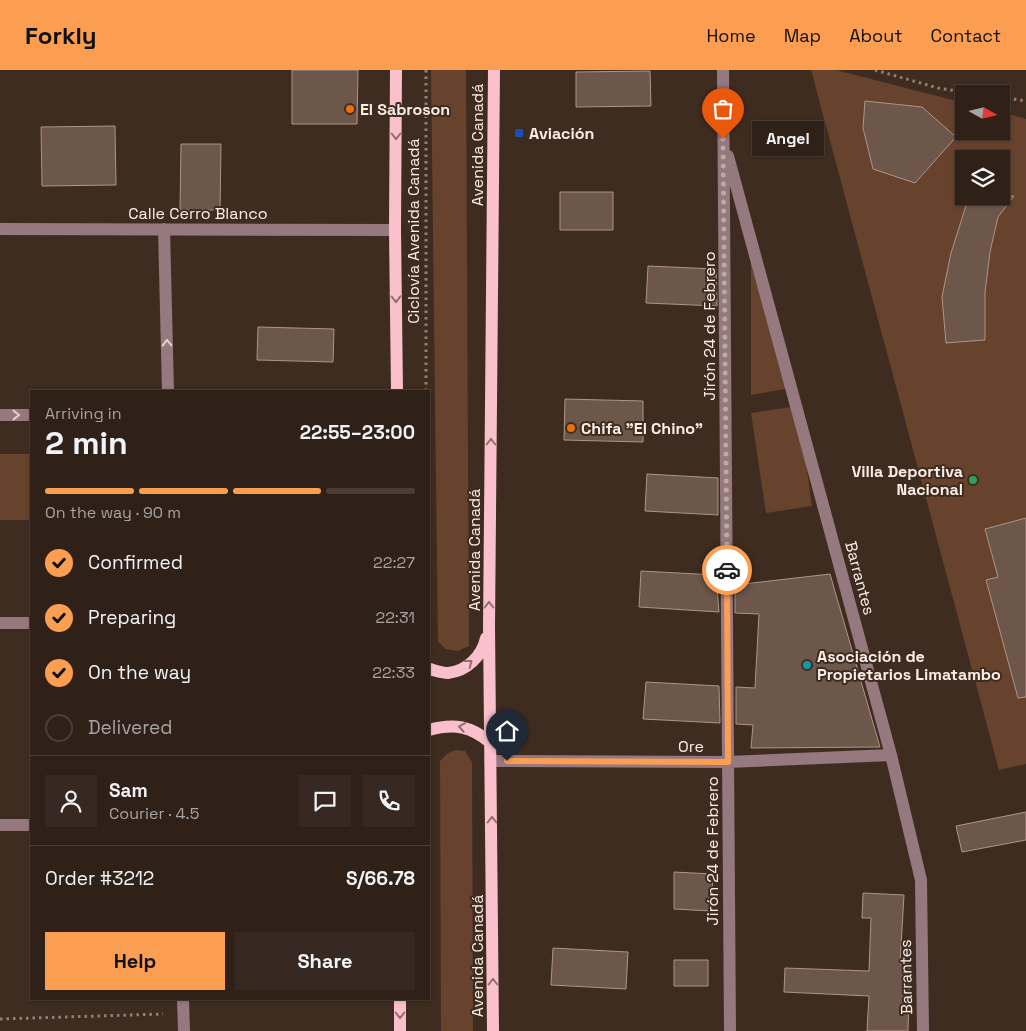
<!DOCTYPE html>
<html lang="en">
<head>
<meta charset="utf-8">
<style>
	body { margin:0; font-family:"Space Grotesk",sans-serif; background:#372921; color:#f1f3f6; height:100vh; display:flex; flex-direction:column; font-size:19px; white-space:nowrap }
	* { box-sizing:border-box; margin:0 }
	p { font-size:16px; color:#a7a3a2 }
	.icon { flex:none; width:28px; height:28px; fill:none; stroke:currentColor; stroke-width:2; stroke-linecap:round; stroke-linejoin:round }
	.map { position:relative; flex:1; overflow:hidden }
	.drawer { position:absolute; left:30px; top:320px; width:400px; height:610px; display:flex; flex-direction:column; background:#2f2118; border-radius:0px; box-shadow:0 1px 4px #0004,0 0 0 1px #4a3e37 }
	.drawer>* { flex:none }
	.needle { width:32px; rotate:98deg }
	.buttons { position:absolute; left:955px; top:15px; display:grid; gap:10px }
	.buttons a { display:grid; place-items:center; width:55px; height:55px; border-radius:0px; background:#2f2118; box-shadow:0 1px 4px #0004,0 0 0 1px #4a3e37; font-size:25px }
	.pin { position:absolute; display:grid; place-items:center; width:42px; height:42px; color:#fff; margin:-51px -21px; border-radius:50% 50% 50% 0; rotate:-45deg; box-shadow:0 0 5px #0007 }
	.pin .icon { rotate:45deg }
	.courier { position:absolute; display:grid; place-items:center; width:50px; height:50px; margin:-25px; border:4px solid #fb9e51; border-radius:50%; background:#fff; color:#222; box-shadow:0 1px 6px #0007 }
	.bubble { position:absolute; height:35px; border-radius:0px; background:#2f2118; box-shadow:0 1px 4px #0004,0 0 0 1px #4a3e37; font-size:16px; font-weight:600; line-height:35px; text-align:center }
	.overview em { font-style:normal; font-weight:600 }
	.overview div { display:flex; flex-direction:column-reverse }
	.overview { display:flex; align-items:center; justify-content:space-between; height:85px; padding:0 15px }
	h1 { font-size:32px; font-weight:600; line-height:38px }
	.bar { display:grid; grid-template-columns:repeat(4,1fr); gap:8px 5px; align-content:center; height:60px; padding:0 15px }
	.bar i { height:6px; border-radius:4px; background:#4a3e37 }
	.bar .selected { background:#fb9e51 }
	.bar p { grid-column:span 4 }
	.line { display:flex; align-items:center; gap:12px; padding:0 15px; border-top:1px solid #4a3e37 }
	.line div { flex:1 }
	.round { display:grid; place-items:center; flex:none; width:52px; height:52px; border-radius:0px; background:#372921 }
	ol { padding:0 15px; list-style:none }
	li { display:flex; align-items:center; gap:15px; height:55px }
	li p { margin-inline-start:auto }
	li .icon { padding:5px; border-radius:50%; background:#fb9e51; color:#111; stroke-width:4 }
	li:last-child { color:#a7a3a2 }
	li i { width:28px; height:28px; border:2px solid #4a3e37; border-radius:50% }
	.cta { display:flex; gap:10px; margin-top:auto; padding:10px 15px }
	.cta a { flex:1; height:58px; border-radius:0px; background:#fb9e51; color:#111; font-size:20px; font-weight:600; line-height:58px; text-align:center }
	.cta a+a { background:#372921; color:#f1f3f6 }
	header { display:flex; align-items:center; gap:30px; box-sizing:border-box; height:70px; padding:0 25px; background:#fb9e51; color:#111 }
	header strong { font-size:24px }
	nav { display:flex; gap:28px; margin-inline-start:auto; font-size:18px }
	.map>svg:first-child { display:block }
	.green { fill:#67422d; fill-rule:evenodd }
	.building { fill:#6d574b; stroke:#ad9587 }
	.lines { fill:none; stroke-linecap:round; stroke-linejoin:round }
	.path { stroke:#918076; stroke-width:3; stroke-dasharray:2.5 4; stroke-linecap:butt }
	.minor { stroke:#95797e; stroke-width:12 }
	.major { stroke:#fac0cb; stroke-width:12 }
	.oneway { stroke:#936f6d }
	.oneway2 { stroke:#e2d1cd }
	.done { stroke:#baaaa1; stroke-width:5; stroke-dasharray:0 9 }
	.route { stroke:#fb9e51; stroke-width:6 }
	.food-dot { fill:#e8710a; stroke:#3f2c20; stroke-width:2 }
	.transit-dot { fill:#1a4fb4; stroke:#3f2c20; stroke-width:2 }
	.leisure-dot { fill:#2e9e5b; stroke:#3f2c20; stroke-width:2 }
	.culture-dot { fill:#0f9aa8; stroke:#3f2c20; stroke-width:2 }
	.labels { text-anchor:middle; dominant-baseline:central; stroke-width:4; stroke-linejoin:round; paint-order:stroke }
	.poi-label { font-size:16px; font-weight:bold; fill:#fceee7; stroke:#3f2c20; text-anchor:start }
	.street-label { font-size:16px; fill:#fceee7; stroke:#3f2c20 }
</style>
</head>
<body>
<header>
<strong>Forkly</strong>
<nav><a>Home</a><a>Map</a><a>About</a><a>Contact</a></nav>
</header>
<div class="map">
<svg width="1026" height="961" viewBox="0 0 1026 961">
	<rect width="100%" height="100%" fill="#3f2c20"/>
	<path class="green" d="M 431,0 L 466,0 L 469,576 L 458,581 L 445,579 L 438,571 Z
		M 811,0 L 836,0 L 964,33 L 964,61 L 1001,61 L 1001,42 L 1026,49 L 1026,694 L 999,700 ZM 964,89 L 1001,89 L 1001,126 L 964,126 Z
		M 751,178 L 791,318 L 751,325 Z
		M 798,336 L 812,436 L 766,443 L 751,343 Z
		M 0,384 L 31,384 L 31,450 L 0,450 Z
		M 456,680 L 465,681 L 472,692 L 473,961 L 441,961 L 440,691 L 448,683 Z"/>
	<path class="building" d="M 292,0 L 358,0 L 357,54 L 292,54 Z
		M 650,1 L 651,36 L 576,37 L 576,2 Z
		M 865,31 L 922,37 L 956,67 L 915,113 L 873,99 L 863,58 Z
		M 115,56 L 116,115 L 42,116 L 41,57 Z
		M 181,74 L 221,74 L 220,140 L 180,140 Z
		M 560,122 L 613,122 L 613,160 L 560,160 Z
		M 969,126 L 1014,126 L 998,147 L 990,182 L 985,222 L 985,270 L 946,273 L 942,227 L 951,183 Z
		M 648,196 L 716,199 L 717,236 L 646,233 Z
		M 258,257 L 334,259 L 333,292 L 257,290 Z
		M 565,329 L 643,331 L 643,372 L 564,370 Z
		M 647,404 L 718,408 L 718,445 L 645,441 Z
		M 1026,448 L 1026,627 L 1018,628 L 986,510 L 998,507 L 985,459 Z
		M 641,501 L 716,505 L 719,542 L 639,537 Z
		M 830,504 L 880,677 L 751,678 L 753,655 L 736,654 L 736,617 L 755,618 L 759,544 L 735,543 L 735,515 Z
		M 646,612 L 719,616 L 720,653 L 643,649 Z
		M 1026,742 L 1026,770 L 962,782 L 956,756 Z
		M 674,802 L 713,804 L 711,841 L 674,839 Z
		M 863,823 L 904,825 L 900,894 L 910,894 L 908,961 L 867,961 L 869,926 L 784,922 L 785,898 L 869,901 L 871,848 L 862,848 Z
		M 553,878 L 628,882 L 626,919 L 551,915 Z
		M 674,890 L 708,890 L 708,916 L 674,916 Z"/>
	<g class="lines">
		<path class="path" d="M 875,0 L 938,18 L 976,24
			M 1001,27 L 1026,31
			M 426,321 L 426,0
			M 0,949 L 163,944"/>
		<path class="minor" d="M 723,0 L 730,961
			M 728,86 L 891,685 L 921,810 L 923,961
			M 0,159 L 395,160
			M 164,159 L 168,321
			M 0,345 L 31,345
			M 0,553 L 31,553
			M 491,691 L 728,692 L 891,685
			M 0,755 L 31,755
			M 183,929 L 184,961"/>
		<path class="major" d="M 396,0 L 395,160 L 397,321
			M 429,599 C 434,600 442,603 448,603 C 467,601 482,586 486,568
			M 429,660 C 454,653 471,656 491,673
			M 400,961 L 400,929
			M 493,961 L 489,557 L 494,0"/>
	</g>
	<defs><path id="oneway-chevron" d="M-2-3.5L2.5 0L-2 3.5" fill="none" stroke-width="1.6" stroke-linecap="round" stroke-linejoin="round" transform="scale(1.25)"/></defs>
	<g class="oneway">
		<use href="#oneway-chevron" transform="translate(396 66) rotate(90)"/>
		<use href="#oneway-chevron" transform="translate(396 229) rotate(89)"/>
		<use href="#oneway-chevron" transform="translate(491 372) rotate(-90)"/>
		<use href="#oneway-chevron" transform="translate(489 535) rotate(-90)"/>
		<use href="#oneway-chevron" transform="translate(469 593) rotate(-37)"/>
		<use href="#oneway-chevron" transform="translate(462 657) rotate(-169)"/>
		<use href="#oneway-chevron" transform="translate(492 750) rotate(-90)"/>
		<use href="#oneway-chevron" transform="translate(493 912) rotate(-90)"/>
		<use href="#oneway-chevron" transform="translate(400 945) rotate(90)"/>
	</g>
	<g class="oneway2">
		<use href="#oneway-chevron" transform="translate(167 273) rotate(-91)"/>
		<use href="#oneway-chevron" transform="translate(16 345)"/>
	</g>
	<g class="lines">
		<path class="done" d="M 723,69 L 727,500"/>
		<path class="route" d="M 507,691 L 728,692 L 727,500"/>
	</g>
	<g class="food-dot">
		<circle cx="350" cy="39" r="5"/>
		<circle cx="571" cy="358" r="5"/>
	</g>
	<rect class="transit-dot" x="514" y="58" width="10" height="10" rx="2.5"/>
	<circle class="leisure-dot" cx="973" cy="410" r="5"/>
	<circle class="culture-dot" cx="807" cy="595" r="5"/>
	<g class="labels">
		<g class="poi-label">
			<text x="360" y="39">El Sabroson</text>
			<text x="529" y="63">Aviación</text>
			<text x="581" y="358">Chifa "El Chino"</text>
			<text x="963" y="401" text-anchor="end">Villa Deportiva<tspan x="963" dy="18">Nacional</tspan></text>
			<text x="817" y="586">Asociación de<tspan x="817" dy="18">Propietarios Limatambo</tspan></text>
		</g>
		<g class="street-label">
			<text transform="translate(477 75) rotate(-90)">Avenida Canadá</text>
			<text x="198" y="143">Calle Cerro Blanco</text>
			<text transform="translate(413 161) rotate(-90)">Ciclovía Avenida Canadá</text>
			<text transform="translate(709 256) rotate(-90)">Jirón 24 de Febrero</text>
			<text transform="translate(474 480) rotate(-90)">Avenida Canadá</text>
			<text transform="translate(860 508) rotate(75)">Barrantes</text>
			<text x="691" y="676">Ore</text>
			<text transform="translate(712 781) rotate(-90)">Jirón 24 de Febrero</text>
			<text transform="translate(477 886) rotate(-90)">Avenida Canadá</text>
			<text transform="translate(906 907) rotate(-91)">Barrantes</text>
		</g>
	</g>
</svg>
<div class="buttons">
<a><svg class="needle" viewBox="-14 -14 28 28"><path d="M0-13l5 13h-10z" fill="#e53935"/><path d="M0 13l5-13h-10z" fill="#a7a3a2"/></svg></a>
<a><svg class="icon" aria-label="layers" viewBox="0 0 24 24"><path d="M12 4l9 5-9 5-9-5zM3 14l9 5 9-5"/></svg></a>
</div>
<div class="pin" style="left:723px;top:69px;background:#ea580c"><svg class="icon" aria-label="bag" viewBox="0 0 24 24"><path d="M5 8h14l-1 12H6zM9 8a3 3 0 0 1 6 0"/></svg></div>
<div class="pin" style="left:507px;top:691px;background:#1f2937"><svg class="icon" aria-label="home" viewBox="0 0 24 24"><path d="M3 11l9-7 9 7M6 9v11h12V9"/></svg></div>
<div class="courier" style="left:727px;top:500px"><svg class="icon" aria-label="car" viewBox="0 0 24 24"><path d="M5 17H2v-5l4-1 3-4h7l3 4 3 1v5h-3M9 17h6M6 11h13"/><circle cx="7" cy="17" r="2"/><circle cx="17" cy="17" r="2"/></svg></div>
<div class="bubble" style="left:752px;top:51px;width:72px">Angel</div>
<section class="drawer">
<div class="overview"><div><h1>2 min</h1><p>Arriving in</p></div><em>22:55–23:00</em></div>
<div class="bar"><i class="selected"></i><i class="selected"></i><i class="selected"></i><i></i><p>On the way · 90 m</p></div>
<ol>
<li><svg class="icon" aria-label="check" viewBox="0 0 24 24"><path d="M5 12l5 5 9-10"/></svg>Confirmed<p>22:27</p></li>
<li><svg class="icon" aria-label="check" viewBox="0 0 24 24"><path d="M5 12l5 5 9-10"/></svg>Preparing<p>22:31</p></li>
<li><svg class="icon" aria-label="check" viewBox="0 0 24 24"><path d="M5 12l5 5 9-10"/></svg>On the way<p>22:33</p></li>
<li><i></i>Delivered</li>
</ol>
<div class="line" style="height:90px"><a class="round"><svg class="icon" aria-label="person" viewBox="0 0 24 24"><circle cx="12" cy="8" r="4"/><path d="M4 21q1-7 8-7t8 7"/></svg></a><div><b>Sam</b><p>Courier · 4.5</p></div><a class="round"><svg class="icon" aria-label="chat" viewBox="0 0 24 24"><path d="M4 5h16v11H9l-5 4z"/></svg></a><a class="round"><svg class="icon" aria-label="phone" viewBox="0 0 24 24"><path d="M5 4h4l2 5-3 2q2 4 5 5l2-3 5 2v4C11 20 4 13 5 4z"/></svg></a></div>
<div class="line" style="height:65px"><div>Order #3212</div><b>S/66.78</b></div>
<div class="cta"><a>Help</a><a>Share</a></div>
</section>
</div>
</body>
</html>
